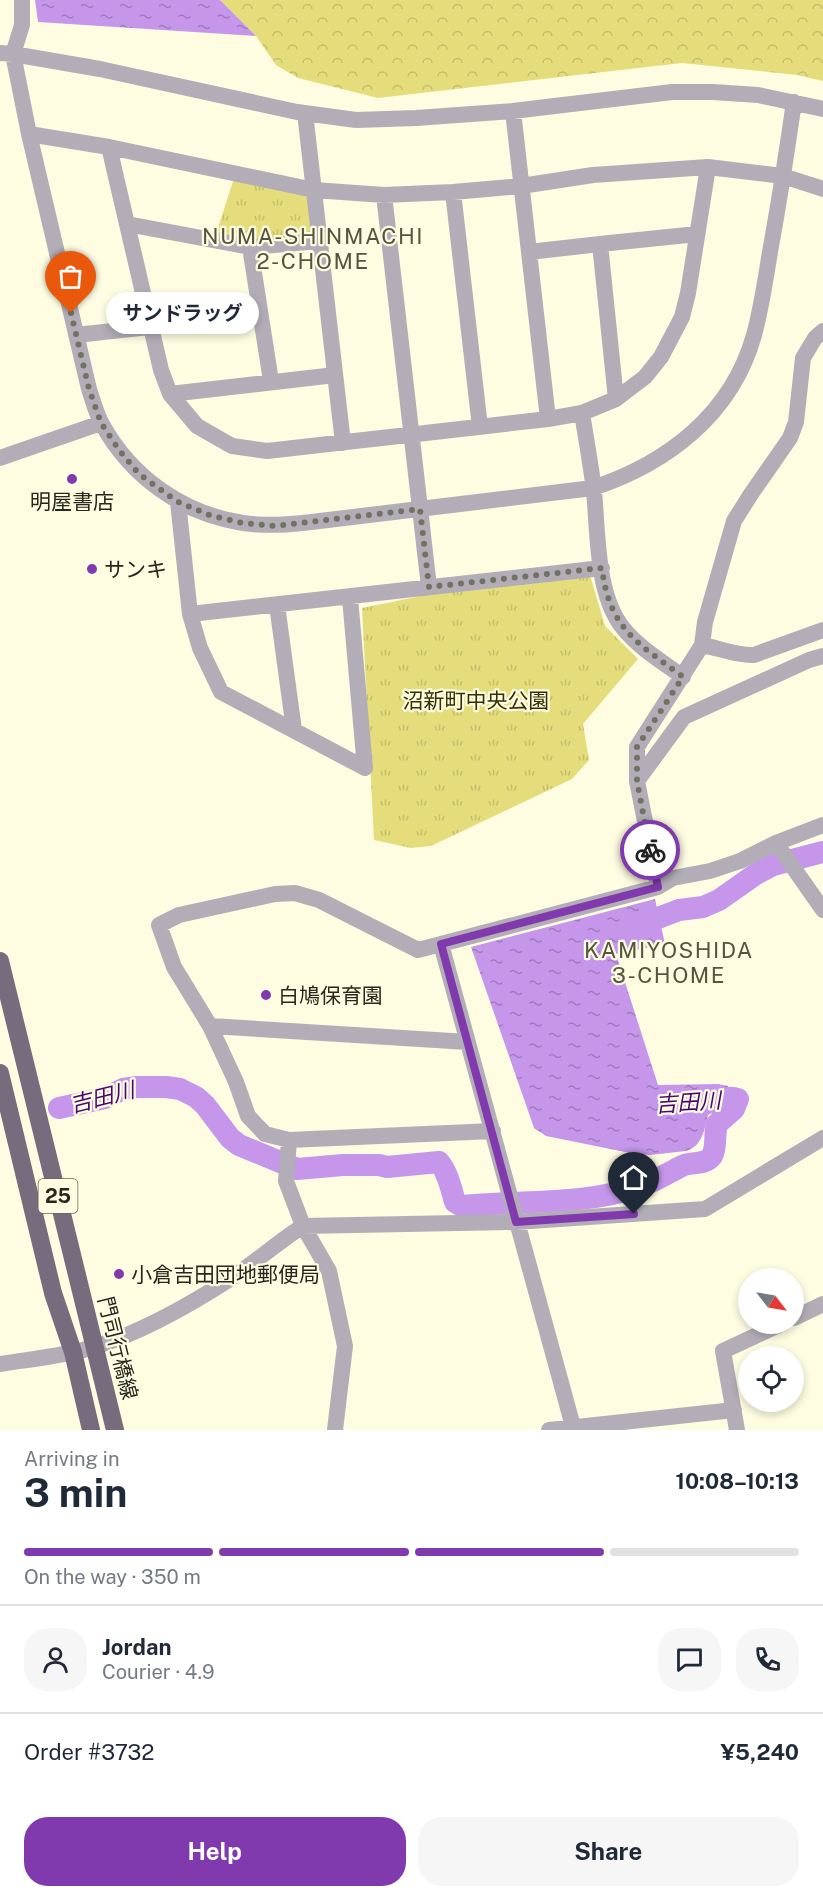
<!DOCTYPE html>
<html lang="en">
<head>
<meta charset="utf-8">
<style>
	body { margin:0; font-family:"Public Sans","Noto Sans JP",sans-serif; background:#f6f6f7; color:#1f2937; height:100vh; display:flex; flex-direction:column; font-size:22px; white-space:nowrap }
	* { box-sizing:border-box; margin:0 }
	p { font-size:20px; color:#747a83 }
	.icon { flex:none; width:33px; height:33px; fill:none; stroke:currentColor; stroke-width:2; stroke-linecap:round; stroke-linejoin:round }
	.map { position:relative; height:1430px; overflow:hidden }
	.details { display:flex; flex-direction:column; background:#fff; flex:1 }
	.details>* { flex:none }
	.needle { width:39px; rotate:121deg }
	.tools { position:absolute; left:738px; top:1268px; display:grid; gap:12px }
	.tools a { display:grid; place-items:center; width:66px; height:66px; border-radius:50%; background:#fff; box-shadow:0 3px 9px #0003; font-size:30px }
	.pin { position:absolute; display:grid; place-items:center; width:51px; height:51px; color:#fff; margin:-62px -26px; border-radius:50% 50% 50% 0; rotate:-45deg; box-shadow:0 0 6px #0007 }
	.pin .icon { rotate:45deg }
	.courier { position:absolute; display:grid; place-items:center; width:60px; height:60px; margin:-30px; border:4px solid #803aae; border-radius:50%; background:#fff; color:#222; box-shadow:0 2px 8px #0007 }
	.bubble { position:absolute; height:42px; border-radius:21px; background:#fff; box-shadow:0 3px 9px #0003; font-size:20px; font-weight:700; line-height:42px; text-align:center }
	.head em { font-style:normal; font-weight:700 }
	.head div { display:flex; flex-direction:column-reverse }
	.head { display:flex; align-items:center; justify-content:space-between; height:102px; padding:0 24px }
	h1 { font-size:39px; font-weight:700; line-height:45px }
	.bar { display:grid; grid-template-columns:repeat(4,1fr); gap:9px 6px; align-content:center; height:72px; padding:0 24px }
	.bar i { height:8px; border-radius:4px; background:#e0e1e3 }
	.bar .current { background:#803aae }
	.bar p { grid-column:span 4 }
	.line { display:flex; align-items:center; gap:15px; padding:0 24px; border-top:2px solid #e0e1e3 }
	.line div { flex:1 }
	.round { display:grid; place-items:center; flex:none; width:63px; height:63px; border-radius:24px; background:#f6f6f7 }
	.primary-button { display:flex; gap:12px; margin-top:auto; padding:12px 24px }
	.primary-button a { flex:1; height:69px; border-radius:24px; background:#803aae; color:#fff; font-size:24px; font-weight:700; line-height:69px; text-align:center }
	.primary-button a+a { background:#f6f6f7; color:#1f2937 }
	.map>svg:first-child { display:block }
	.grass { fill:url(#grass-tufts) }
	.forest { fill:url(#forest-crowns) }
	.water { fill:url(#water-ripples) }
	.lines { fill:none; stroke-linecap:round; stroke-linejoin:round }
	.river { stroke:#c596ea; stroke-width:22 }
	.minor { stroke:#b2adb7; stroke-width:16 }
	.major { stroke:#766c7e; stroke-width:18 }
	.done { stroke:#727262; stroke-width:6; stroke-dasharray:0 10.8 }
	.route { stroke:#803aae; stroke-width:8 }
	.poi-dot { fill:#803aae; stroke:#fefde2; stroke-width:2 }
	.labels { text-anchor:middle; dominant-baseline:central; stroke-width:4.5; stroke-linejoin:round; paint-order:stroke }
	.shield { fill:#fefde2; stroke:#686758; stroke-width:1.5 }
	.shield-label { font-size:20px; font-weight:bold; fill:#27271d }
	.poi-label { font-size:21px; fill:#27271d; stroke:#fefde2; text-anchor:start }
	.park-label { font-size:21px; fill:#343001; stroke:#fefde2 }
	.street-label { font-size:21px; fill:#27271d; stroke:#fefde2 }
	.neighbourhood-label { font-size:22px; letter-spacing:1.5px; fill:#55543e; stroke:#fefde2 }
	.water-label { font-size:22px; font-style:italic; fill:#4c076f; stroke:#fefde2 }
</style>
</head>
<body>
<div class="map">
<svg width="823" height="1430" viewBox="0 0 823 1430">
	<defs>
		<pattern id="grass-tufts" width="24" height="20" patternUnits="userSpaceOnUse" patternTransform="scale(1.5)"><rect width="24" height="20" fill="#e5dd7c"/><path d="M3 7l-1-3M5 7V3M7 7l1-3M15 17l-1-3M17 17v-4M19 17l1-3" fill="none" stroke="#c4be6b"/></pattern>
		<pattern id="forest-crowns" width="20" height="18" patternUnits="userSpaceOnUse" patternTransform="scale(1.5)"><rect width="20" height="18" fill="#e5dd7c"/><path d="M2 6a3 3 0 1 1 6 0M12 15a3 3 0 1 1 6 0" fill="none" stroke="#c4be6b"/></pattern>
		<pattern id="water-ripples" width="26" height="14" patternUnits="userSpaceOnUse" patternTransform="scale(1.5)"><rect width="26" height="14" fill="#c596ea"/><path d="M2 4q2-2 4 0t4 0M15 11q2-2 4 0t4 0" fill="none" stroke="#a07abd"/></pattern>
	</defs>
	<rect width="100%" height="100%" fill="#fefde2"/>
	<path class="grass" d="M 234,178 L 310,191 L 314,235 L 253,245 L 216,234 Z
		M 590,575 L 605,626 L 638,659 L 583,724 L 589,760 L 572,779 L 431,846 L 411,848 L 374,840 L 362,608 L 426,595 Z"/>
	<path class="forest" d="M 220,0 L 823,0 L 823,81 L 797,75 L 682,63 L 378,98 L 298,78 L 276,65 L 256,36 Z"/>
	<path class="water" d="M 35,0 L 220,0 L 256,36 L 38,22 Z
		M 655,899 L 665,944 L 616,954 L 658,1085 L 718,1084 L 728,1086 L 722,1114 L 709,1112 C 705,1126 703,1147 686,1151 L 650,1155 L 635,1154 L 546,1136 L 534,1128 L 471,947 Z"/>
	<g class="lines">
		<path class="river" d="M 632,928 L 679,910 L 703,907 L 719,900 L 756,874 L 773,865 L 823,852
			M 59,1108 L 105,1098 L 123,1089 L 137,1087 L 166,1087 L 180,1089 L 196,1097 L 205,1105 L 230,1138 L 239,1145 L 297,1169 L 343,1165 L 379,1165 L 387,1167 L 439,1162 C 448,1173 451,1188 455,1202 L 462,1206 C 521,1200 583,1206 641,1186 C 656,1181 668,1173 682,1166 C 691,1161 705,1166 712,1156 C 717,1147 714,1133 717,1124 L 734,1109 L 738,1099 C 724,1094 711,1105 697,1105"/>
		<path class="minor" d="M 22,0 L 22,25 L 13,54 L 29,134 L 89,389 C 93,401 96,413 102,424 C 131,477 183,514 243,523 C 263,526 283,525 303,523 L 593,488 C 668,463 732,414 754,335 C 762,306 766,275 771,246 C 780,198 787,150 794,102
			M 0,53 L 13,54 L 100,69 L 297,112 L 356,120 L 416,118 L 513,111 L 672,92 L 713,92 L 758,95 L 823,109
			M 513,111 L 548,419
			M 305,113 L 343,443
			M 29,134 L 109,147 L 314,190 L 384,195 L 453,192 L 521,186 L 593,175 L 708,167 L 783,176 L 823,189
			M 109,147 L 161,370 L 170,394 L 197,426 L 232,446 L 267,451 L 548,419 L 582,413 L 616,399 L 645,377 L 661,357 L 682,317 L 688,293 L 708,167
			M 453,192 L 480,427
			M 384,195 L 429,587
			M 127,224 L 250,247 L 271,381
			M 600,244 L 697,234
			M 250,247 L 320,241
			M 529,252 L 600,244 L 616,399
			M 76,335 L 260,315
			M 170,394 L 335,375
			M 582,413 C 586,439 591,465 594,491 C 598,532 596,595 623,628 C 639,648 663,662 683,677
			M 0,458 L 101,423
			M 178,502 L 190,614 L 200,648 L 221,692 L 365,768 L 350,598
			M 277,605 L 294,730
			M 190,614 L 602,568
			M 702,645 C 719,648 737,656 754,655 L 823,630
			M 637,781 L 684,717 L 809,660 L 823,656
			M 776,843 L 823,910
			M 658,887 L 673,878 L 710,871 L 740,861 L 776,843 L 823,825
			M 441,944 L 418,950 L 319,900 L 295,893 L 275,894 L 179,915 L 159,925 L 174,967 L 210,1026 L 236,1082 L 248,1116 L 265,1134 L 289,1140 L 493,1131
			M 210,1026 L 468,1042
			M 289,1140 L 286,1181 L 303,1226 L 329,1271 L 345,1346 L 335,1430
			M 794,1318 L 823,1304
			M 0,1364 C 31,1359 64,1356 94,1347 C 140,1333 193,1303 233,1277 C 257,1261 278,1242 303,1226 L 516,1222 L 705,1209 L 823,1138
			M 549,1430 L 734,1410
			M 574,1430 L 441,944 L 658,887 L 637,781 L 637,747 L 702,645 L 705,622 L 734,521 L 751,494 L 790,438 L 796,422 L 803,358 L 815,338 L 823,331
			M 737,1430 L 723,1351 L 783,1323"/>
		<path class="major" d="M 0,961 L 115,1430
			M 0,1073 L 53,1293 L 73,1352 L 91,1430"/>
	</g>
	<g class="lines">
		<path class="done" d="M 71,313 L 89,389 L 101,423 L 119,450 L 139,474 L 178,502 L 212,516 L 243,523 L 274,526 L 420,509 L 429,587 L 602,568 C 609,629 638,643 683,677 L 637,747 L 637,781 L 650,850"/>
		<path class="route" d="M 634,1214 L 516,1222 L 441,944 L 658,887 L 650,850"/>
	</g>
	<g class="poi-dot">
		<circle cx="72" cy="479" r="6"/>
		<circle cx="92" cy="569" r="6"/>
		<circle cx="266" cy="995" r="6"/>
		<circle cx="119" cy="1274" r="6"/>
	</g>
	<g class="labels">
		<rect class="shield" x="38.5" y="1179" width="39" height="34" rx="4.5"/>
		<g class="shield-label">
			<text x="58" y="1196">25</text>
		</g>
		<g class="poi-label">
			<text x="72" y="501" text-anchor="middle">明屋書店</text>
			<text x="104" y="569">サンキ</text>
			<text x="278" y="995">白鳩保育園</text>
			<text x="131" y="1274">小倉吉田団地郵便局</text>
		</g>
		<g class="park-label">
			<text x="476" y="700">沼新町中央公園</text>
		</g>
		<g class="street-label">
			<text transform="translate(118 1348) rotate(76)">門司行橋線</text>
		</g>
		<g class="neighbourhood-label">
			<text x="313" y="236">NUMA-SHINMACHI<tspan x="313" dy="25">2-CHOME</tspan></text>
			<text x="669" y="950">KAMIYOSHIDA<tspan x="669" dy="25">3-CHOME</tspan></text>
		</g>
		<g class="water-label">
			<text transform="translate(102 1097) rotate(-14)">吉田川</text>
			<text transform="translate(688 1102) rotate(-4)">吉田川</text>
		</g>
	</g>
</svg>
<div class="tools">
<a><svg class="needle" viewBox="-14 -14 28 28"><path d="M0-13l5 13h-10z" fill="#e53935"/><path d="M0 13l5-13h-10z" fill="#747a83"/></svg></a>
<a><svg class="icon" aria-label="locate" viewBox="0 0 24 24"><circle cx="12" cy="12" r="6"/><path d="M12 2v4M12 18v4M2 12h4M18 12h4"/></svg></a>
</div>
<div class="pin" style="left:71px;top:313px;background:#ea580c"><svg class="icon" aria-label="bag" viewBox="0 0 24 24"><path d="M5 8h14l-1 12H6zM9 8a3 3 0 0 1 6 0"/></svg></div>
<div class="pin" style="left:634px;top:1214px;background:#1f2937"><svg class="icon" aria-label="home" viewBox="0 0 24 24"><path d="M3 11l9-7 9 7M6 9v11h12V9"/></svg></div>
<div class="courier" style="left:650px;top:850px"><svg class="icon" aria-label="bike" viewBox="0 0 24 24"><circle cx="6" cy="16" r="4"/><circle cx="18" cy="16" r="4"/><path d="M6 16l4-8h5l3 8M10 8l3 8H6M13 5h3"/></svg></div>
<div class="bubble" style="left:106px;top:292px;width:153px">サンドラッグ</div>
</div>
<section class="details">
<div class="head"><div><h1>3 min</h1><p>Arriving in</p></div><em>10:08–10:13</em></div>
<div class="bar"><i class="current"></i><i class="current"></i><i class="current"></i><i></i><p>On the way · 350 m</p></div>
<div class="line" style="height:108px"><a class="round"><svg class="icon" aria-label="person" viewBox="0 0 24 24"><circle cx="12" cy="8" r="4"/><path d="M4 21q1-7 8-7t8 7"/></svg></a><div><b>Jordan</b><p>Courier · 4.9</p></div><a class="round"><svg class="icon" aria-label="chat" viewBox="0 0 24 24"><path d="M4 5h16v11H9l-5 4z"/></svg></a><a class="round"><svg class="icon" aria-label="phone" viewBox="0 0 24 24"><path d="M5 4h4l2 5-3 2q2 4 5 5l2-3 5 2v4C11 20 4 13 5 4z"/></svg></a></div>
<div class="line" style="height:78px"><div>Order #3732</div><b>¥5,240</b></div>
<div class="primary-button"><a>Help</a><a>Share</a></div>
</section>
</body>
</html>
